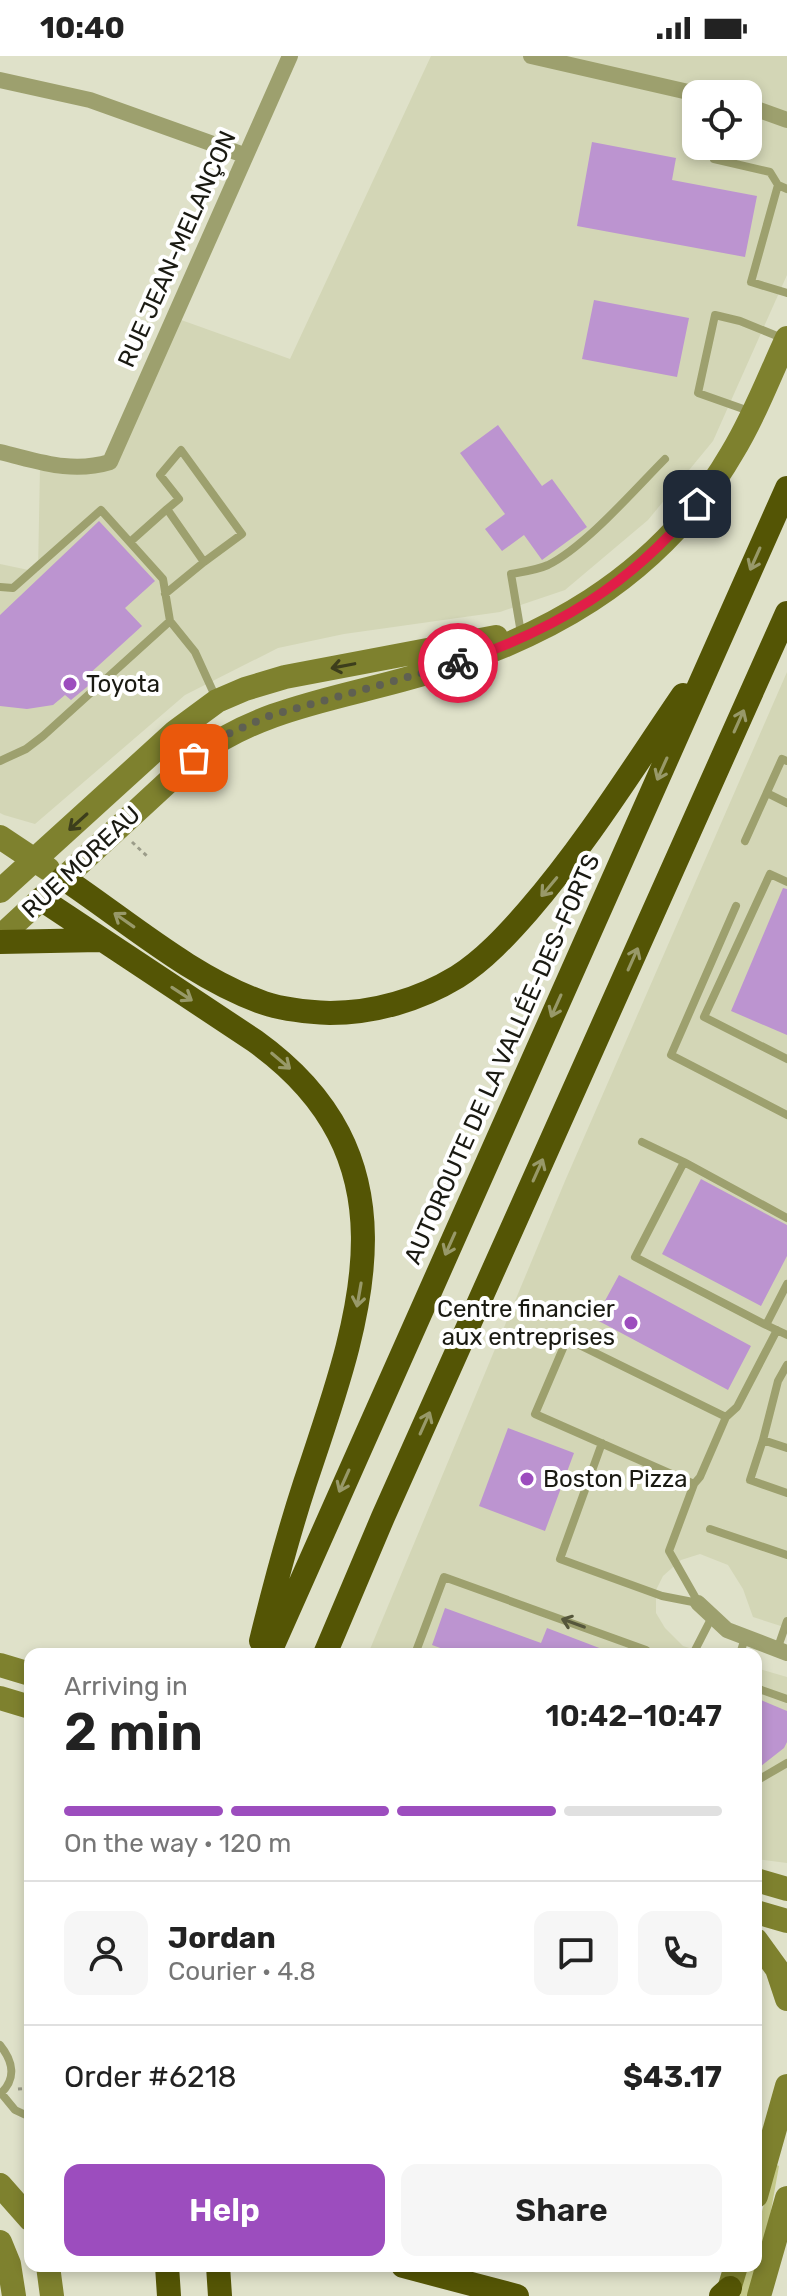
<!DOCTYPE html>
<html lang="en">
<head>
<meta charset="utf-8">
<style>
	body { margin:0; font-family:Rubik,sans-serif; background:#f6f6f6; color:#222; height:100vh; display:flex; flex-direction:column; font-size:30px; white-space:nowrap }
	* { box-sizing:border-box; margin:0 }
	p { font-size:26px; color:#767676 }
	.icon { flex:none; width:44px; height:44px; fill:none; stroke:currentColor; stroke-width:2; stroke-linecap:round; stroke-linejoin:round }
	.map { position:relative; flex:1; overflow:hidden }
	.drawer { position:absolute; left:24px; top:1592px; width:738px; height:624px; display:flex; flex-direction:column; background:#fff; border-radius:16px; box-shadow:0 4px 12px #0003 }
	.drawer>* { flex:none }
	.controls { position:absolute; left:682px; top:24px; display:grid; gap:16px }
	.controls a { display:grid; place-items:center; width:80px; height:80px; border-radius:16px; background:#fff; box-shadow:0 4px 12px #0003; font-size:40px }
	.pin { position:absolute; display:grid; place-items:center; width:68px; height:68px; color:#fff; margin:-34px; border-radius:16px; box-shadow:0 4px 12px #0006 }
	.courier { position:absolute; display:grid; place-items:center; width:80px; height:80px; margin:-40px; border:6px solid #e11d48; border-radius:50%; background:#fff; color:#222; box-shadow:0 2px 10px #0007 }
	.summary em { font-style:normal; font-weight:600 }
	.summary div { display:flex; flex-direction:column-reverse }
	.summary { display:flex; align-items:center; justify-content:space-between; height:136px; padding:0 40px }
	h1 { font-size:52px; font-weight:600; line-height:60px }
	.bar { display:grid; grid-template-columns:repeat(4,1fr); gap:12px 8px; align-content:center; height:96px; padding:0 40px }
	.bar i { height:10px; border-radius:6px; background:#e0e0e0 }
	.bar .active { background:#9c4dbe }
	.bar p { grid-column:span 4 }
	.line { display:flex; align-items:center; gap:20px; padding:0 40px; border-top:2px solid #e0e0e0 }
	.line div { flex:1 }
	.round { display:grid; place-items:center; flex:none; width:84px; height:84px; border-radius:16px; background:#f6f6f6 }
	.primary-button { display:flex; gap:16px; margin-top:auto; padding:16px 40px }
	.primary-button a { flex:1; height:92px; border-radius:16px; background:#9c4dbe; color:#fff; font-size:32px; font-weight:600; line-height:92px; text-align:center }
	.primary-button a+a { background:#f6f6f6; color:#222 }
	.status { display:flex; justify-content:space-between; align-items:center; height:56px; padding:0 40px; background:#fff; direction:ltr }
	.status svg { height:22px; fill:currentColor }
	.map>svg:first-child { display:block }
	.built { fill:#d3d6b6; fill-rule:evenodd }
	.green { fill:#c4c888 }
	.building { fill:#bc94d0 }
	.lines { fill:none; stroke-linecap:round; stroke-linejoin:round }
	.path { stroke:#9b9c89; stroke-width:3; stroke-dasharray:4 4; stroke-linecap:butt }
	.lane { stroke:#9da06e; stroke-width:8 }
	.street { stroke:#9da06e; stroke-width:16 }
	.secondary { stroke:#7e812e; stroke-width:24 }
	.highway { stroke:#545505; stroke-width:24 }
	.oneway { stroke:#989969 }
	.oneway2 { stroke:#3d3e1c }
	.oneway3 { stroke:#55563b }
	.done { stroke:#5f6052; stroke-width:8; stroke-dasharray:0 14.4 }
	.route { stroke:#e11d48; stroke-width:10 }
	.poi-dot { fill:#9c4dbe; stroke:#fff; stroke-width:3 }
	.labels { text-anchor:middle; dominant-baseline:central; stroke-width:8; stroke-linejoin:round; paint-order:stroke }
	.street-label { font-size:24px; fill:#1a1a12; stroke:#fff }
	.poi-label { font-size:24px; fill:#1a1a12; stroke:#fff; text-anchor:start }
</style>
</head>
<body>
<div class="status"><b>10:40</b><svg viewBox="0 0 49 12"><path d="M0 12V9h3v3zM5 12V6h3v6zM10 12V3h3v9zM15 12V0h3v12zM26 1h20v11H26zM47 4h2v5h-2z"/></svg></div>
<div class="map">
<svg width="787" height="2240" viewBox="0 0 787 2240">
	<rect width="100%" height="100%" fill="#dfe1c9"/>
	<path class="built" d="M 431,0 L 787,0 L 787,219 L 713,385 L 648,464 L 565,534 L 500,556 L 344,578 L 278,592 L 185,639 L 35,768 L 4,759 L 0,757 L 0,508 L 38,516 L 40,411 L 109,408 L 170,260 L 290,303 ZM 696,38 L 748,38 L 748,90 L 696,90 Z
		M 787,616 L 787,1572 L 753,1561 L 743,1533 L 728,1509 L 700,1498 L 681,1504 L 663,1520 L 656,1534 L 656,1557 L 665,1572 L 683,1590 L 709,1598 L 368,1598 L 565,1125 Z
		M 756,1612 L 787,1621 L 787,1807 L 756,1803 Z"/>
	<path class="green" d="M 775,2108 L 779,2110 L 766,2182 L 749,2240 L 738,2240 L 747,2210 L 756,2210 L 756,2177 Z"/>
	<path class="building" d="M 592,86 L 676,102 L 672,124 L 757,140 L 745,201 L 577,170 Z
		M 594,244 L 689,262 L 677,321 L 582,303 Z
		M 498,369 L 542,430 L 552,423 L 587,471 L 542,504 L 524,479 L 502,495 L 485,473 L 505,458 L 460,397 Z
		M 99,465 L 155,525 L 125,552 L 142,570 L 87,620 L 93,626 L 71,644 L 65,639 L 53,649 L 27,653 L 0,650 L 0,559 Z
		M 783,832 L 787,833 L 787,979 L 731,955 Z
		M 701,1123 L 787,1169 L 787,1200 L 761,1250 L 662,1198 Z
		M 619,1219 L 751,1290 L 728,1334 L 595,1263 Z
		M 508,1372 L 574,1397 L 545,1475 L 479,1450 Z
		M 445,1552 L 541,1587 L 547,1572 L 615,1598 L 457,1598 L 432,1589 Z
		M 756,1642 L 787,1655 L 787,1686 L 784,1692 L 756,1714 Z"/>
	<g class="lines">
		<path class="path" d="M 132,786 L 149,802
			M 18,2033 L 30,2032"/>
		<path class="lane" d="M 717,90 L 714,103 L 770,116 L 778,129
			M 787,133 L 778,129 L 751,226 L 787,237
			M 749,355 L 698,337 L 715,259 L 740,265 L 782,282
			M 167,453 L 179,443 L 160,419 L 181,394 L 242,478 L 204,506
			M 130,486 L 167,453 L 204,506 L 165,538
			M 0,531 L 13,532 L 101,454 L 163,523 L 170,565
			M 521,577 L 511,518 C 523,516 537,514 548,509 C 585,491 635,433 665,403
			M 0,705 L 26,693 L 43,680 L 170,565 L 195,596 L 216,642
			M 767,737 L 787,747
			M 745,785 L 782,703 L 787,705
			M 787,826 L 770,818 L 704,961 L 787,1003
			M 736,850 L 671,999 L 787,1059
			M 642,1086 L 684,1106
			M 787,1228 L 766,1269 L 787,1279
			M 766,1269 L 635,1201 L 684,1106 L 787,1162
			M 763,1384 L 778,1325 L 787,1309
			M 602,1387 L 560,1503 L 662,1540 L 698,1547
			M 787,1392 L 763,1384 L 750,1424 L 787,1437
			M 694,1428 L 535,1358 L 567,1283 L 726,1361
			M 710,1473 L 787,1499
			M 698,1546 L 669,1495 L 694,1428 L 700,1421 L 726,1361 L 737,1351 L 777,1274
			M 777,1594 L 787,1565
			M 415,1598 L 444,1521 L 646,1594
			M 693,1598 L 712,1561
			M 740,1598 L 745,1582
			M 756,1632 L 787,1643
			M 756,1725 L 787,1707
			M 0,1989 C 13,2005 17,2023 0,2038
			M 1,2037 L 15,2054 L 30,2061"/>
		<path class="street" d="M 531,0 L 697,38
			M 0,24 L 90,44 L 244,99
			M 748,50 L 787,64
			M 0,396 C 38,405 71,418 110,406 L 290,0
			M 698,1547 L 727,1574 L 787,1597"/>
		<path class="secondary" d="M 0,781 L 48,813
			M 0,835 L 175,676 L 217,645 L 245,633 L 285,621 L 496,581
			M 0,881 L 194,702 C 255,655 329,644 402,624 C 539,588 659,523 732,397 C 754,361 769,321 787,282
			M 0,1609 L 30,1618
			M 0,1642 L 30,1651
			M 756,1824 L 787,1833
			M 756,1856 L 787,1865
			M 756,1884 L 777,1913 L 787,1943
			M 0,2129 L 30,2163
			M 756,2140 L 787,2030
			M 0,2186 L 9,2208 L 14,2240
			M 48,2210 L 52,2240
			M 727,2240 L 736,2210
			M 759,2240 L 787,2142"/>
		<path class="highway" d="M 63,822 C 126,864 192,922 264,947 C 285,954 308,956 330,957 C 374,957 419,944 457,921 C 484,904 507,879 528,855 C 586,788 633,712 683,639
			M 41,843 L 255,985 C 422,1105 359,1265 305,1427 C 288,1479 274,1532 261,1585
			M 0,886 L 100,884
			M 269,1598 L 787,432
			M 325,1598 L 383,1461 L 787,557
			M 167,2210 L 169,2240
			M 218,2210 L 220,2240
			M 403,2210 L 517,2240
			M 721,2240 L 730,2232"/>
	</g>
	<defs><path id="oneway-shaft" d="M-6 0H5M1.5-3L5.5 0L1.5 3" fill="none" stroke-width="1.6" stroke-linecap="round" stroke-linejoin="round" transform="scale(2)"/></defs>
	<g class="oneway">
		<use href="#oneway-shaft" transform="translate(755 503) rotate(114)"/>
		<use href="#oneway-shaft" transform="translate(739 665) rotate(-66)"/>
		<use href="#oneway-shaft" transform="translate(662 713) rotate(114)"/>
		<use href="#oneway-shaft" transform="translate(549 831) rotate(130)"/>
		<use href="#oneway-shaft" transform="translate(124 864) rotate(-145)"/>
		<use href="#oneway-shaft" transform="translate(633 903) rotate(-66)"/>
		<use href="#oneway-shaft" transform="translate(182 938) rotate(33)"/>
		<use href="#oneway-shaft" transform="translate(556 950) rotate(114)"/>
		<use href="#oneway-shaft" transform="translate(281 1005) rotate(40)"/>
		<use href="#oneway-shaft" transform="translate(538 1114) rotate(-66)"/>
		<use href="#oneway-shaft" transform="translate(450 1188) rotate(114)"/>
		<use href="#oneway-shaft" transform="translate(359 1239) rotate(100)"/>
		<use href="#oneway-shaft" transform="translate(425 1367) rotate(-66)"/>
		<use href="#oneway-shaft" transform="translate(344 1425) rotate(114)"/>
	</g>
	<g class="oneway2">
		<use href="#oneway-shaft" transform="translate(343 610) rotate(169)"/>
		<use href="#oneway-shaft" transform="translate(78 766) rotate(138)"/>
	</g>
	<use class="oneway3" href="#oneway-shaft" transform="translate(573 1567) rotate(-160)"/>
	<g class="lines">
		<path class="done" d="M 194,702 L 230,677 L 269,660 L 458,607"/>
		<path class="route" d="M 458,607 C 556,573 631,529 697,448"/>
	</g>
	<g class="poi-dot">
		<circle cx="70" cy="628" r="8"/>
		<circle cx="631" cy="1267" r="8"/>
		<circle cx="527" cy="1423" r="8"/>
	</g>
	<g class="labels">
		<g class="street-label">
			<text transform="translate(177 193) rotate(-66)">RUE JEAN-MELANÇON</text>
			<text transform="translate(81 806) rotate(-43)">RUE MOREAU</text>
			<text transform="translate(502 1003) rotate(-66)">AUTOROUTE DE LA VALLÉE-DES-FORTS</text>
		</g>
		<g class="poi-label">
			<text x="86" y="628">Toyota</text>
			<text x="615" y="1253" text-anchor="end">Centre financier<tspan x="615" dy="28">aux entreprises</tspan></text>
			<text x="543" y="1423">Boston Pizza</text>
		</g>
	</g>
</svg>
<div class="controls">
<a><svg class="icon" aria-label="locate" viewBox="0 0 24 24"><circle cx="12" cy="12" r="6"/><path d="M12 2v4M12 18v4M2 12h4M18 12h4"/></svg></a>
</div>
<div class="pin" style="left:194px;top:702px;background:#ea580c"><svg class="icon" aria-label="bag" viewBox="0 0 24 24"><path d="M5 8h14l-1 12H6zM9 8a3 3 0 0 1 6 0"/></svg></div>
<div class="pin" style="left:697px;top:448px;background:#1f2937"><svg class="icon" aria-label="home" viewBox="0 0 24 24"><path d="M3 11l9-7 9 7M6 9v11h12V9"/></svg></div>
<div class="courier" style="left:458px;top:607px"><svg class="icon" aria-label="bike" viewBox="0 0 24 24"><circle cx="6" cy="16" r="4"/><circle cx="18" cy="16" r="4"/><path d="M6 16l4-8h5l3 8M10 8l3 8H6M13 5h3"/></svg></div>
<section class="drawer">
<div class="summary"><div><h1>2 min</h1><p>Arriving in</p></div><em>10:42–10:47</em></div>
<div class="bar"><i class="active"></i><i class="active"></i><i class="active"></i><i></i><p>On the way · 120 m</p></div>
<div class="line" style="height:144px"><a class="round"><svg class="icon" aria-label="person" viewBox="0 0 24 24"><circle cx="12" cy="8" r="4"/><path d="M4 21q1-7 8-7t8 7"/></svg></a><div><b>Jordan</b><p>Courier · 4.8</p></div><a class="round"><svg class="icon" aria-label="chat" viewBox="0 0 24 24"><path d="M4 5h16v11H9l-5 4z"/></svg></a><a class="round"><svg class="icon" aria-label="phone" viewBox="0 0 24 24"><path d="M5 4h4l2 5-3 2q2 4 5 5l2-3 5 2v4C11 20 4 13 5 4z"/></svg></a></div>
<div class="line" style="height:104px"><div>Order #6218</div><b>$43.17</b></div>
<div class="primary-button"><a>Help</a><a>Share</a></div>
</section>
</div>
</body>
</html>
